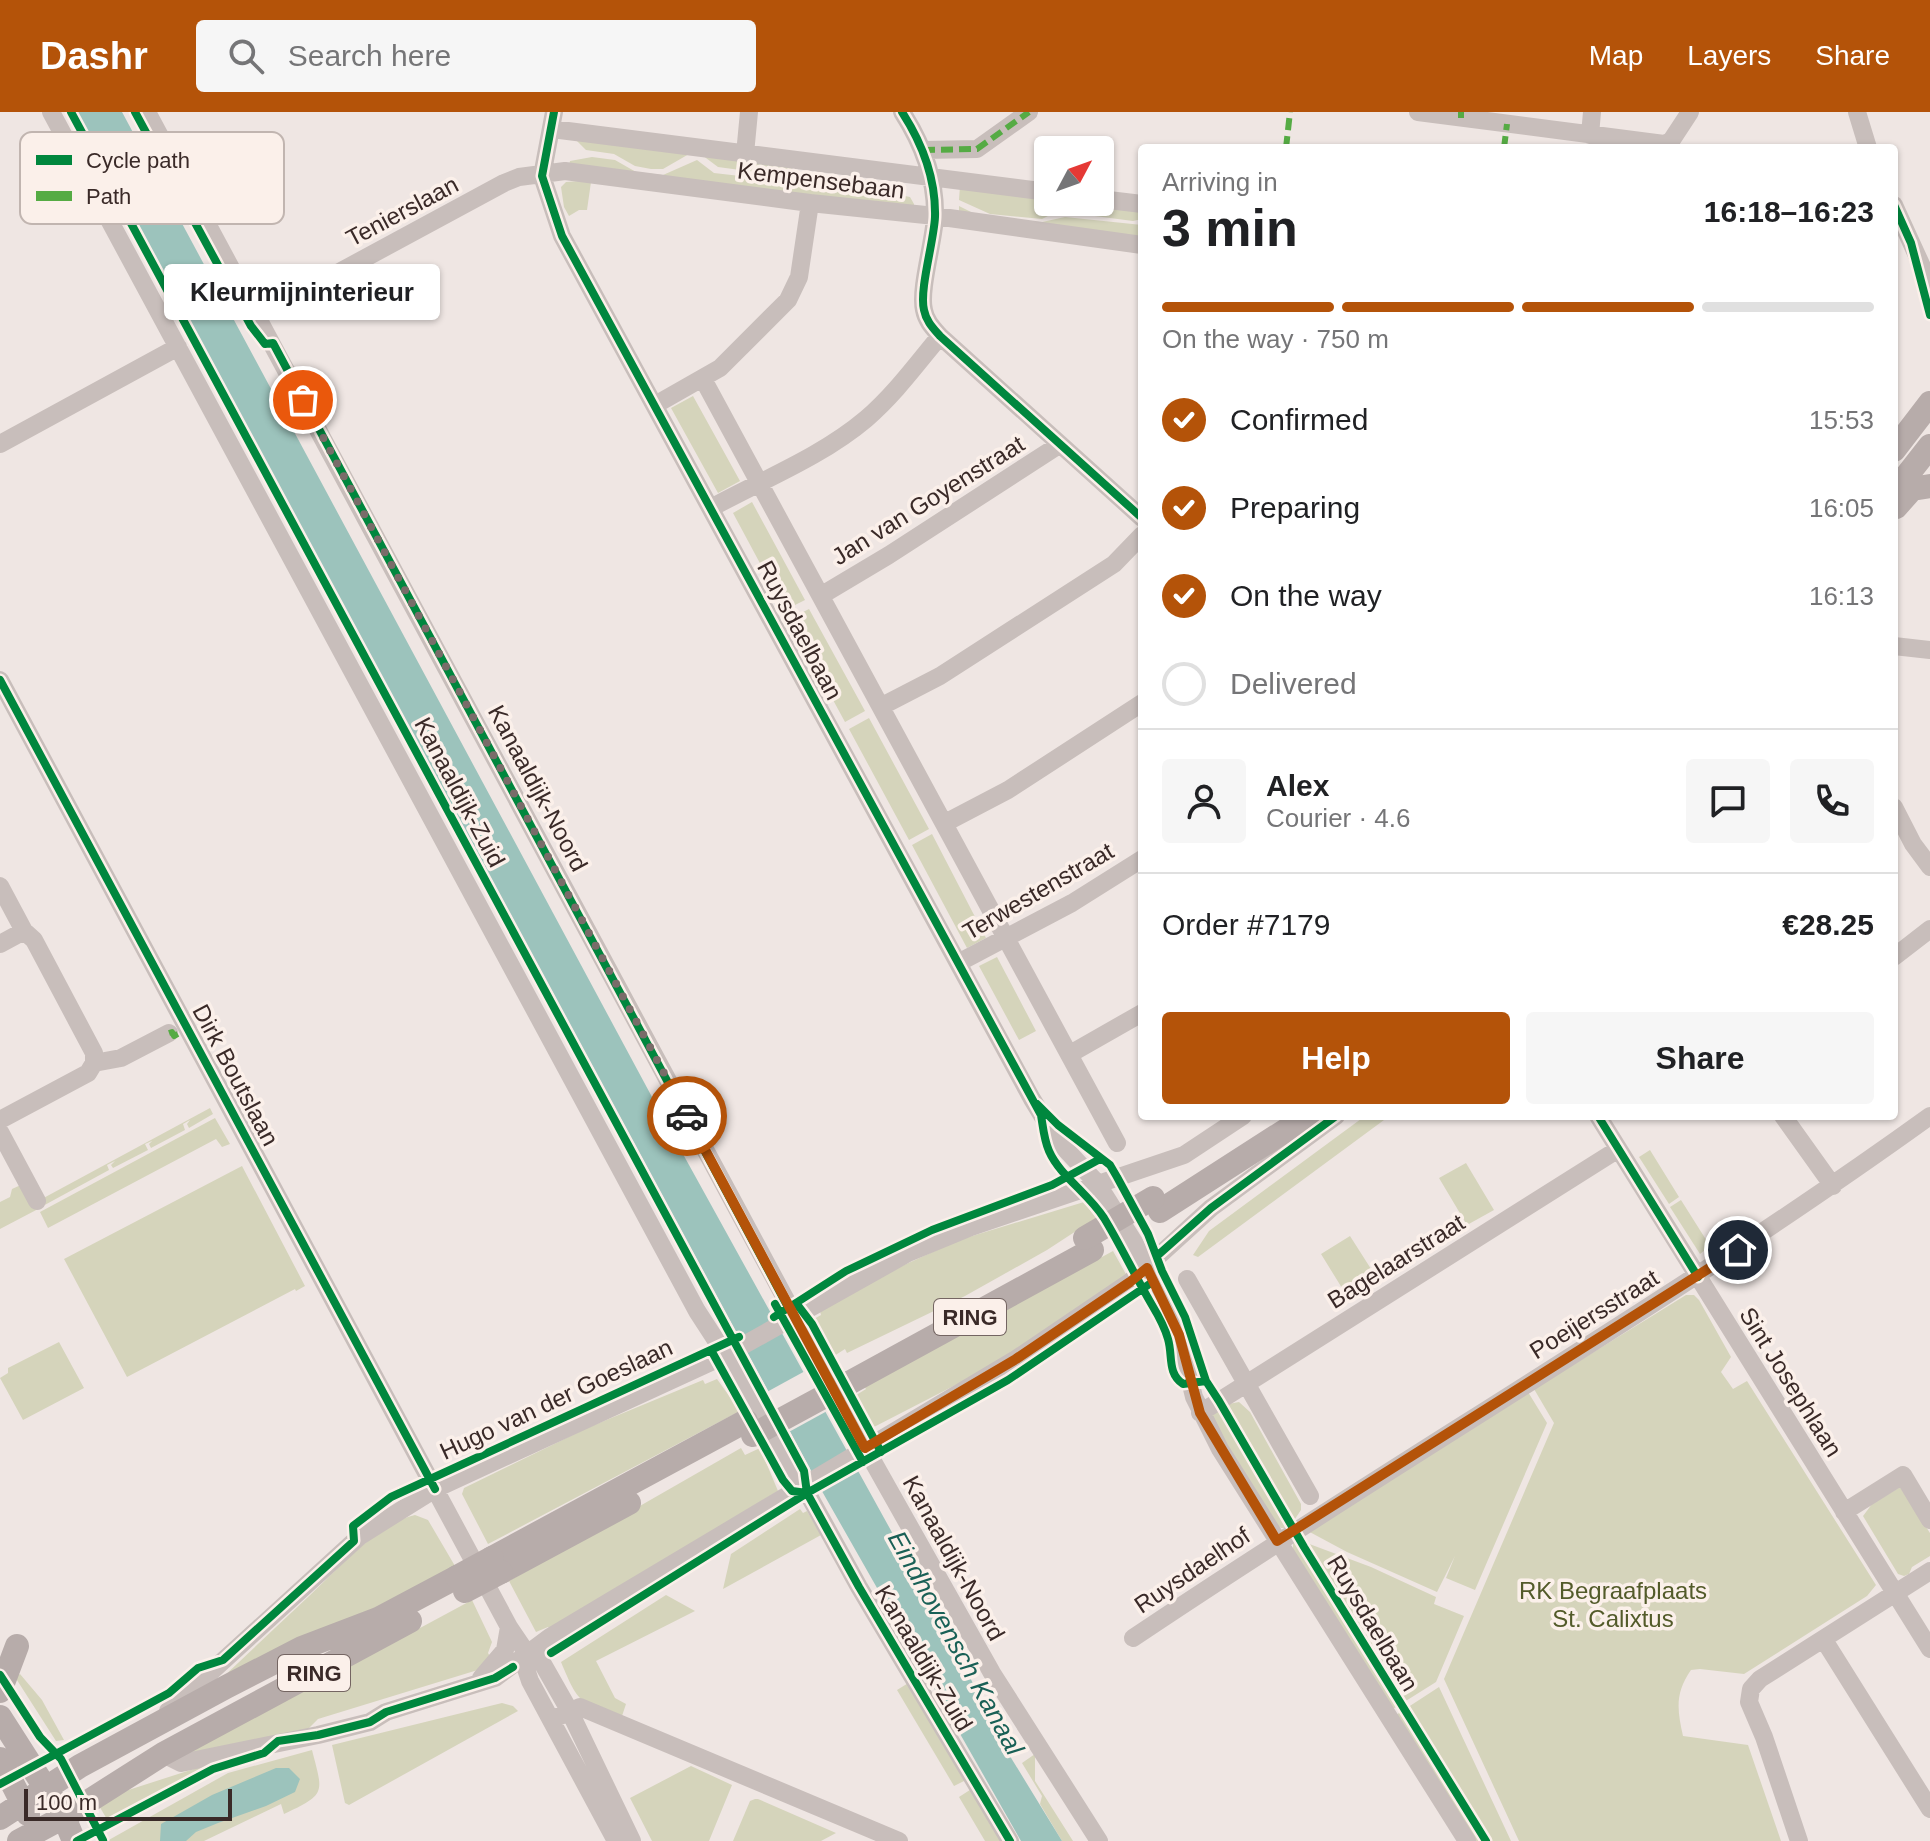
<!DOCTYPE html>
<html lang="en">
<head>
<meta charset="utf-8">
<style>
	body { margin:0; font-family:Arial,sans-serif; background:#f6f6f6; color:#202124; height:100vh; display:flex; flex-direction:column; font-size:30px; white-space:nowrap }
	* { box-sizing:border-box; margin:0 }
	p { font-size:26px; color:#757577 }
	.icon { flex:none; width:44px; height:44px; fill:none; stroke:currentColor; stroke-width:2; stroke-linecap:round; stroke-linejoin:round }
	.map { position:relative; flex:1; overflow:hidden }
	.panel { position:absolute; left:1138px; top:32px; width:760px; height:976px; display:flex; flex-direction:column; background:#fff; border-radius:8px; box-shadow:0 2px 6px #0004 }
	.panel>* { flex:none }
	.needle { width:52px; rotate:49deg }
	.buttons { position:absolute; left:1034px; top:24px; display:grid; gap:16px }
	.buttons a { display:grid; place-items:center; width:80px; height:80px; border-radius:8px; background:#fff; box-shadow:0 2px 6px #0004; font-size:40px }
	.scale { position:absolute; left:24px; bottom:20px; width:208px; box-sizing:border-box; padding-left:8px; border:4px solid #3a2a28; border-top:0; font-size:22px; line-height:28px; white-space:nowrap; color:#3a2a28; -webkit-text-stroke:6px #fbf0ea; paint-order:stroke }
	.pin { position:absolute; display:grid; place-items:center; width:68px; height:68px; color:#fff; margin:-34px; border:4px solid #fff; border-radius:50%; box-shadow:0 2px 8px #0007 }
	.courier { position:absolute; display:grid; place-items:center; width:80px; height:80px; margin:-40px; border:6px solid #b45309; border-radius:50%; background:#fff; color:#222; box-shadow:0 2px 10px #0007 }
	.bubble { position:absolute; height:56px; border-radius:8px; background:#fff; box-shadow:0 2px 6px #0004; font-size:26px; font-weight:600; line-height:56px; text-align:center }
	.summary em { font-style:normal; font-weight:600 }
	.summary div { display:flex; flex-direction:column-reverse }
	.summary { display:flex; align-items:center; justify-content:space-between; height:136px; padding:0 24px }
	h1 { font-size:52px; font-weight:600; line-height:60px }
	.bar { display:grid; grid-template-columns:repeat(4,1fr); gap:12px 8px; align-content:center; height:96px; padding:0 24px }
	.bar i { height:10px; border-radius:6px; background:#e0e0e0 }
	.bar .selected { background:#b45309 }
	.bar p { grid-column:span 4 }
	.line { display:flex; align-items:center; gap:20px; padding:0 24px; border-top:2px solid #e0e0e0 }
	.line div { flex:1 }
	.round { display:grid; place-items:center; flex:none; width:84px; height:84px; border-radius:8px; background:#f6f6f6 }
	ol { padding:0 24px; list-style:none }
	li { display:flex; align-items:center; gap:24px; height:88px }
	li p { margin-inline-start:auto }
	li .icon { padding:8px; border-radius:50%; background:#b45309; color:#fff; stroke-width:4 }
	li:last-child { color:#757577 }
	li i { width:44px; height:44px; border:4px solid #e0e0e0; border-radius:50% }
	.button { display:flex; gap:16px; margin-top:auto; padding:16px 24px }
	.button a { flex:1; height:92px; border-radius:8px; background:#b45309; color:#fff; font-size:32px; font-weight:600; line-height:92px; text-align:center }
	.button a+a { background:#f6f6f6; color:#202124 }
	header { display:flex; align-items:center; gap:48px; box-sizing:border-box; height:112px; padding:0 40px; background:#b45309; color:#fff }
	header strong { font-size:38px }
	nav { display:flex; gap:44px; margin-inline-start:auto; font-size:28px }
	.search { width:560px; height:72px; background:#f6f6f6; display:flex; align-items:center; gap:20px; box-sizing:border-box; padding:0 28px; border-radius:8px; color:#757577; font-size:30px }
	.map>svg:first-child { display:block }
	.green { fill:#d5d4bb }
	.water { fill:#9cc3bc }
	.pier { fill:#efe6e3 }
	.lines { fill:none; stroke-linecap:round; stroke-linejoin:round }
	.minor { stroke:#c8bebb; stroke-width:18 }
	.major { stroke:#b7acaa; stroke-width:24 }
	.major-bridge { stroke:#b7acaa; stroke-width:24 }
	.quiet { stroke:#55ab44; stroke-width:6; stroke-dasharray:12 6; stroke-linecap:butt }
	.cycleway-casing { stroke:#fbf0ea; stroke-width:13 }
	.cycleway { stroke:#00873e; stroke-width:8 }
	.done { stroke:#796c69; stroke-width:8; stroke-dasharray:0 14.4 }
	.route { stroke:#b45309; stroke-width:10 }
	.labels { text-anchor:middle; dominant-baseline:central; stroke-width:7; stroke-linejoin:round; paint-order:stroke }
	.shield { fill:#fbf0ea; stroke:#746562; stroke-width:2 }
	.shield-label { font-size:22px; font-weight:bold; fill:#3a2a28 }
	.street-label { font-size:24px; fill:#3a2a28; stroke:#fbf0ea }
	.park-label { font-size:24px; fill:#535b2a; stroke:#fbf0ea }
	.water-label { font-size:26px; font-style:italic; fill:#196056; stroke:#fbf0ea }
	.key { fill:#fbf0ea; stroke:#c1b5b0; stroke-width:2 }
	.key-label { font-size:22px; fill:#3a2a28 }
</style>
</head>
<body>
<header>
<strong>Dashr</strong>
<div class="search"><svg class="icon" aria-label="search" viewBox="0 0 24 24"><circle cx="10" cy="10" r="6"/><path d="M15 15l6 6"/></svg>Search here</div>
<nav><a>Map</a><a>Layers</a><a>Share</a></nav>
</header>
<div class="map">
<svg width="1930" height="1729" viewBox="0 0 1930 1729">
	<rect width="100%" height="100%" fill="#efe6e3"/>
	<path class="green" d="M 576,28 L 792,52 L 791,65 L 718,55 L 702,43 L 689,42 L 663,57 L 651,57 L 635,54 L 614,42 L 586,38 Z
		M 592,45 L 615,48 L 636,60 L 663,63 L 697,48 L 714,61 L 791,70 L 816,62 L 867,68 L 881,70 L 895,82 L 910,85 L 914,92 L 914,99 L 569,53 L 570,49 Z
		M 579,69 L 591,70 L 587,98 L 579,98 L 569,104 L 564,95 L 561,75 L 566,70 Z
		M 960,74 L 1048,84 L 1048,90 L 1142,99 L 1142,107 L 1133,109 L 1064,100 L 1058,99 L 1042,107 L 990,102 L 959,88 Z
		M 959,94 L 977,103 L 1033,112 L 1065,105 L 1142,113 L 1142,129 L 959,105 Z
		M 693,284 L 740,369 L 718,381 L 671,296 Z
		M 752,390 L 805,488 L 785,498 L 733,401 Z
		M 809,497 L 865,599 L 845,610 L 789,507 Z
		M 869,606 L 929,717 L 909,728 L 849,617 Z
		M 932,722 L 986,826 L 967,836 L 912,733 Z
		M 997,845 L 1036,919 L 1019,928 L 979,854 Z
		M 210,996 L 213,1002 L 189,1016 L 187,1012 L 190,1008 L 183,1012 L 185,1018 L 151,1036 L 149,1032 L 152,1029 L 145,1032 L 148,1038 L 113,1056 L 111,1053 L 115,1049 L 107,1053 L 109,1058 L 41,1095 L 38,1089 Z
		M 1365,1004 L 1382,1004 L 1384,1008 L 1198,1145 L 1193,1143 L 1209,1119 Z
		M 215,1006 L 230,1032 L 222,1035 L 216,1027 L 48,1116 L 40,1100 Z
		M 1650,1038 L 1679,1085 L 1669,1092 L 1639,1045 Z
		M 1466,1051 L 1494,1098 L 1467,1113 L 1439,1066 Z
		M 242,1054 L 305,1174 L 296,1179 L 295,1177 L 127,1265 L 64,1147 Z
		M 23,1072 L 40,1096 L 0,1117 L 0,1090 L 10,1085 L 12,1077 Z
		M 1681,1088 L 1710,1134 L 1700,1142 L 1670,1095 Z
		M 1084,1090 L 1096,1106 L 1047,1138 L 965,1184 L 847,1241 L 845,1237 L 834,1244 L 814,1207 L 821,1203 L 820,1199 L 893,1158 L 959,1128 Z
		M 1350,1124 L 1380,1171 L 1350,1189 L 1321,1142 Z
		M 1113,1139 L 1127,1164 L 1004,1248 L 872,1316 L 853,1285 L 866,1277 L 864,1274 Z
		M 1686,1183 L 1694,1183 L 1699,1188 L 1731,1245 L 1721,1260 L 1733,1277 L 1747,1269 L 1876,1473 L 1867,1484 L 1744,1562 L 1700,1557 L 1691,1558 C 1675,1581 1677,1597 1683,1624 L 1748,1633 L 1781,1729 L 1519,1729 L 1444,1567 L 1554,1311 L 1534,1277 Z
		M 59,1230 L 84,1276 L 23,1308 L 0,1266 L 8,1261 L 8,1256 Z
		M 717,1267 L 740,1299 L 488,1432 L 462,1382 L 464,1376 L 587,1316 L 703,1268 L 705,1272 Z
		M 1528,1280 L 1547,1311 L 1475,1478 L 1446,1466 L 1455,1444 L 1437,1480 L 1347,1440 L 1306,1418 Z
		M 1239,1290 L 1250,1300 L 1301,1392 L 1301,1398 L 1289,1416 L 1281,1416 L 1274,1411 L 1211,1305 L 1218,1294 Z
		M 741,1336 L 745,1343 L 760,1336 L 778,1379 L 551,1518 L 548,1515 L 536,1520 L 509,1469 Z
		M 1900,1375 L 1930,1421 L 1930,1444 L 1912,1455 L 1909,1462 L 1904,1464 L 1898,1462 L 1863,1404 L 1872,1392 Z
		M 800,1397 L 803,1401 L 807,1399 L 821,1423 L 723,1477 L 731,1442 Z
		M 415,1403 L 428,1408 L 455,1454 L 395,1488 L 208,1579 C 241,1548 275,1516 308,1485 C 336,1459 378,1411 415,1403 Z
		M 1296,1427 L 1371,1455 L 1436,1485 L 1434,1492 L 1464,1504 L 1436,1570 L 1393,1597 L 1293,1440 L 1293,1429 Z
		M 666,1483 L 695,1499 L 596,1549 L 615,1586 L 626,1592 L 622,1604 C 579,1590 579,1593 561,1550 Z
		M 472,1488 L 492,1530 L 488,1541 L 492,1548 L 481,1557 L 318,1607 L 307,1618 L 186,1642 Z
		M 20,1562 L 42,1588 L 64,1628 L 56,1629 L 15,1565 Z
		M 910,1570 L 968,1667 L 954,1674 L 897,1578 Z
		M 1439,1575 L 1511,1729 L 1476,1729 L 1396,1603 Z
		M 502,1591 L 513,1594 L 518,1599 L 349,1693 L 345,1691 L 332,1633 Z
		M 312,1638 C 323,1681 327,1682 284,1702 L 281,1692 L 204,1729 L 107,1729 L 228,1661 Z
		M 1035,1642 L 1035,1669 L 1073,1729 L 1062,1729 L 1040,1692 L 1042,1684 L 1022,1651 Z
		M 203,1654 L 204,1657 L 108,1709 L 98,1692 L 116,1682 Z
		M 691,1654 L 732,1673 L 709,1729 L 652,1729 L 630,1686 Z
		M 973,1676 L 1004,1729 L 985,1729 L 959,1685 Z
		M 755,1687 L 758,1687 L 836,1721 L 821,1729 L 733,1729 L 750,1689 Z"/>
	<path class="water" d="M 77,0 L 122,0 L 673,1024 L 894,1424 L 904,1430 L 1002,1631 L 1062,1729 L 1021,1729 L 823,1381 Z
		M 276,1656 L 289,1656 L 300,1667 L 295,1680 L 266,1694 L 218,1711 L 196,1720 L 186,1729 L 160,1729 L 161,1712 L 212,1683 Z"/>
	<path class="pier" d="M 807,1258 L 829,1298 L 787,1321 L 765,1281 Z"/>
	<g class="lines">
		<path class="minor" d="M 51,0 L 697,1199 L 734,1256 L 795,1368 L 809,1384 L 859,1475 L 1010,1729
			M 147,0 L 871,1346 L 992,1561 L 1099,1729
			M 902,0 C 922,31 936,68 935,105 C 934,129 919,178 924,198 C 926,209 933,216 940,224 L 1142,406
			M 1418,0 L 1664,32 L 1671,29 L 1690,0
			M 1857,0 L 1868,36
			M 552,17 L 1048,80
			M 1590,23 L 1592,0
			M 923,38 L 977,37 L 1029,0
			M 745,42 L 749,0
			M 542,64 L 562,124 L 1032,987 L 1057,1028 L 1097,1071 L 1134,1130 L 1167,1194 L 1179,1223 L 1194,1285 L 1220,1337 L 1467,1729
			M 542,64 L 554,0
			M 1100,87 L 1142,92
			M 1894,93 L 1930,172
			M 258,204 L 504,71 L 519,65 L 565,59 L 810,91 L 935,104 L 1142,133
			M 703,267 L 1117,1031
			M 655,293 L 720,256 L 788,188 L 799,165 L 810,91
			M 0,332 L 178,235
			M 711,396 C 762,368 821,345 866,307 C 894,283 916,253 940,224
			M 822,483 L 889,443 L 1059,333
			M 1894,534 L 1930,538
			M 0,568 L 509,1515 L 528,1543
			M 882,594 L 940,564 L 1114,452 L 1142,423
			M 1894,695 L 1913,732 L 1930,755
			M 945,711 L 1008,678 L 1142,591
			M 0,774 L 24,819 L 34,828 L 94,941 L 94,951
			M 0,832 L 24,819
			M 1894,845 L 1930,817
			M 958,851 L 1072,791 L 1142,747
			M 1070,942 L 1142,901
			M 1598,1004 L 1930,1537
			M 1783,1004 L 1833,1074
			M 0,1008 L 88,961 L 94,951 L 121,946 L 169,921
			M 0,1020 L 37,1089
			M 1187,1167 L 1310,1384
			M 1200,1301 L 1617,1038
			M 1844,1400 L 1903,1363 L 1930,1408
			M 1133,1526 C 1397,1348 1672,1190 1930,1004
			M 1824,1528 L 1930,1697
			M 528,1543 L 540,1547 L 569,1598 L 632,1729
			M 528,1543 L 525,1554 L 530,1569 L 616,1729
			M 481,1566 L 505,1538 L 509,1515
			M 168,1599 L 360,1424 L 435,1377 L 726,1243 L 908,1141 L 971,1115 L 1184,1043 L 1243,1004
			M 551,1608 L 580,1595 L 899,1729
			M 163,1642 L 181,1651 L 318,1623 L 370,1610 L 386,1600 L 495,1566 L 550,1525 L 1016,1247 L 1130,1170 L 1211,1096 L 1336,1004
			M 1799,1729 L 1764,1625 L 1749,1590 L 1751,1577 L 1760,1567 L 1930,1459"/>
		<path class="major" d="M 1894,338 L 1930,291
			M 1894,380 L 1930,334
			M 1896,395 L 1912,377 L 1930,374
			M 1160,1099 L 1308,1004
			M 849,1271 L 1092,1138
			M 492,1446 L 746,1309
			M 501,1460 L 629,1391
			M 0,1579 L 17,1534
			M 0,1605 L 64,1705 L 74,1729
			M 0,1647 L 28,1702
			M 0,1706 L 80,1654 L 226,1575 L 302,1536 L 378,1507 L 457,1465
			M 19,1729 L 64,1705 L 163,1642 L 410,1509"/>
		<path class="major-bridge" d="M 1085,1126 L 1153,1086
			M 753,1323 L 849,1271
			M 457,1465 L 492,1446
			M 465,1479 L 501,1460"/>
		<path class="quiet" d="M 1461,6 L 1461,0
			M 1286,36 L 1290,0
			M 1504,36 L 1507,12
			M 923,38 L 977,37 L 1029,0
			M 169,921 L 172,920 L 174,924 L 189,916"/>
		<defs>
			<path id="cycleway" d="M 71,0 L 804,1359 L 807,1381 L 859,1475 L 1010,1729
				M 135,0 L 251,214 L 265,232 L 273,231 L 789,1197
				M 554,0 L 542,64 L 562,124 L 1041,1003 C 1043,1015 1044,1028 1049,1039 C 1060,1064 1088,1081 1104,1106 C 1121,1134 1135,1164 1152,1193 C 1158,1203 1165,1216 1168,1227 C 1173,1244 1167,1261 1183,1272 L 1206,1269
				M 902,0 C 922,31 936,68 935,105 C 934,129 919,178 924,198 C 926,209 933,216 940,224 L 1142,406
				M 1894,93 L 1911,131 L 1930,203
				M 0,568 L 435,1377
				M 1037,992 L 1058,1013 L 1110,1053 L 1117,1065 L 1148,1122 L 1162,1159 L 1185,1205 L 1206,1269 L 1219,1289 L 1304,1435 L 1486,1729
				M 1598,1004 L 1698,1165
				M 1157,1144 L 1211,1096 L 1336,1004
				M 796,1191 L 812,1212 L 881,1340
				M 775,1192 L 863,1350
				M 774,1205 L 846,1159 L 932,1118 L 1052,1073 L 1100,1047
				M 711,1238 L 783,1368 L 792,1379 L 807,1381
				M 551,1541 L 807,1381 L 1008,1268 L 1151,1171
				M 0,1563 L 40,1625 L 61,1647 L 103,1728
				M 0,1672 L 169,1581 L 198,1556 L 223,1548 L 354,1429 L 353,1414 L 391,1385 L 739,1225
				M 77,1729 L 213,1657 L 264,1641 L 278,1629 L 318,1623 L 370,1610 L 386,1600 L 495,1566 L 513,1555"/>
		</defs>
		<use href="#cycleway" class="cycleway-casing"/>
		<use href="#cycleway" class="cycleway"/>
	</g>
	<g class="lines">
		<path class="done" d="M 303,288 L 687,1004"/>
		<path class="route" d="M 687,1004 L 865,1336 L 1016,1247 L 1130,1170 L 1147,1156 L 1179,1223 L 1200,1301 L 1277,1429 L 1738,1138"/>
	</g>
	<g class="labels">
		<g class="shield">
			<rect x="934" y="1187" width="72" height="36" rx="6"/>
			<rect x="278" y="1543" width="72" height="36" rx="6"/>
		</g>
		<g class="shield-label">
			<text x="970" y="1205">RING</text>
			<text x="314" y="1561">RING</text>
		</g>
		<g class="street-label">
			<text transform="translate(821 68) rotate(7)">Kempensebaan</text>
			<text transform="translate(402 99) rotate(-28)">Tenierslaan</text>
			<text transform="translate(928 388) rotate(-32)">Jan van Goyenstraat</text>
			<text transform="translate(800 518) rotate(62)">Ruysdaelbaan</text>
			<text transform="translate(538 676) rotate(62)">Kanaaldijk-Noord</text>
			<text transform="translate(460 680) rotate(62)">Kanaaldijk-Zuid</text>
			<text transform="translate(1038 779) rotate(-30)">Terwestenstraat</text>
			<text transform="translate(236 963) rotate(62)">Dirk Boutslaan</text>
			<text transform="translate(1396 1149) rotate(-32)">Bagelaarstraat</text>
			<text transform="translate(1594 1202) rotate(-32)">Poeijersstraat</text>
			<text transform="translate(1791 1270) rotate(58)">Sint Josephlaan</text>
			<text transform="translate(556 1287) rotate(-25)">Hugo van der Goeslaan</text>
			<text transform="translate(954 1446) rotate(61)">Kanaaldijk-Noord</text>
			<text transform="translate(1192 1458) rotate(-34)">Ruysdaelhof</text>
			<text transform="translate(1373 1511) rotate(59)">Ruysdaelbaan</text>
			<text transform="translate(924 1546) rotate(59)">Kanaaldijk-Zuid</text>
		</g>
		<g class="park-label">
			<text x="1613" y="1478">RK Begraafplaats<tspan x="1613" dy="28">St. Calixtus</tspan></text>
		</g>
		<g class="water-label">
			<text transform="translate(956 1531) rotate(61)">Eindhovensch Kanaal</text>
		</g>
	</g>
	<rect x="20" y="20" width="264" height="92" rx="12" class="key"/>
	<rect x="36" y="43" width="36" height="10" fill="#00873e"/>
	<rect x="36" y="79" width="36" height="10" fill="#55ab44"/>
	<g class="key-label">
		<text x="86" y="56">Cycle path</text>
		<text x="86" y="92">Path</text>
	</g>
</svg>
<div class="buttons">
<a><svg class="needle" viewBox="-14 -14 28 28"><path d="M0-13l5 13h-10z" fill="#e53935"/><path d="M0 13l5-13h-10z" fill="#757577"/></svg></a>
</div>
<div class="scale">100 m</div>
<div class="pin" style="left:303px;top:288px;background:#ea580c"><svg class="icon" aria-label="bag" viewBox="0 0 24 24"><path d="M5 8h14l-1 12H6zM9 8a3 3 0 0 1 6 0"/></svg></div>
<div class="pin" style="left:1738px;top:1138px;background:#1f2937"><svg class="icon" aria-label="home" viewBox="0 0 24 24"><path d="M3 11l9-7 9 7M6 9v11h12V9"/></svg></div>
<div class="courier" style="left:687px;top:1004px"><svg class="icon" aria-label="car" viewBox="0 0 24 24"><path d="M5 17H2v-5l4-1 3-4h7l3 4 3 1v5h-3M9 17h6M6 11h13"/><circle cx="7" cy="17" r="2"/><circle cx="17" cy="17" r="2"/></svg></div>
<div class="bubble" style="left:164px;top:152px;width:276px">Kleurmijninterieur</div>
<section class="panel">
<div class="summary"><div><h1>3 min</h1><p>Arriving in</p></div><em>16:18–16:23</em></div>
<div class="bar"><i class="selected"></i><i class="selected"></i><i class="selected"></i><i></i><p>On the way · 750 m</p></div>
<ol>
<li><svg class="icon" aria-label="check" viewBox="0 0 24 24"><path d="M5 12l5 5 9-10"/></svg>Confirmed<p>15:53</p></li>
<li><svg class="icon" aria-label="check" viewBox="0 0 24 24"><path d="M5 12l5 5 9-10"/></svg>Preparing<p>16:05</p></li>
<li><svg class="icon" aria-label="check" viewBox="0 0 24 24"><path d="M5 12l5 5 9-10"/></svg>On the way<p>16:13</p></li>
<li><i></i>Delivered</li>
</ol>
<div class="line" style="height:144px"><a class="round"><svg class="icon" aria-label="person" viewBox="0 0 24 24"><circle cx="12" cy="8" r="4"/><path d="M4 21q1-7 8-7t8 7"/></svg></a><div><b>Alex</b><p>Courier · 4.6</p></div><a class="round"><svg class="icon" aria-label="chat" viewBox="0 0 24 24"><path d="M4 5h16v11H9l-5 4z"/></svg></a><a class="round"><svg class="icon" aria-label="phone" viewBox="0 0 24 24"><path d="M5 4h4l2 5-3 2q2 4 5 5l2-3 5 2v4C11 20 4 13 5 4z"/></svg></a></div>
<div class="line" style="height:104px"><div>Order #7179</div><b>€28.25</b></div>
<div class="button"><a>Help</a><a>Share</a></div>
</section>
</div>
</body>
</html>
